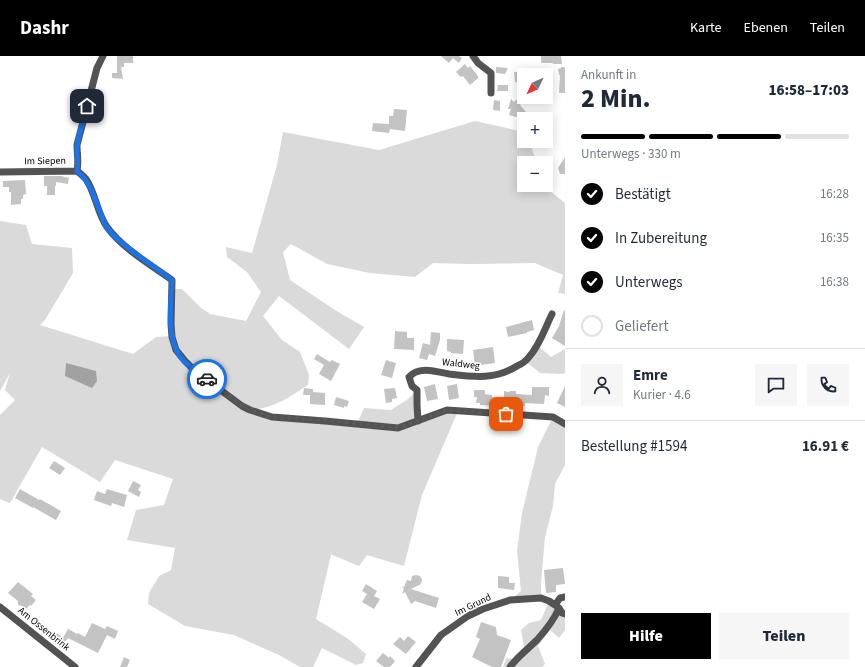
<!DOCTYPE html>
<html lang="de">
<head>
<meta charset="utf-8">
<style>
	body { margin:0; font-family:"Source Sans 3",sans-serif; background:#f6f6f7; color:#1f2937; height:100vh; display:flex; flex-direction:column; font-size:15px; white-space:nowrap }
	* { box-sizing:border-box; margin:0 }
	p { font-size:13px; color:#747a83 }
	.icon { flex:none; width:22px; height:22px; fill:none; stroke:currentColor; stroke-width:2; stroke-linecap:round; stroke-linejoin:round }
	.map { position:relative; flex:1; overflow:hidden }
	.sheet { display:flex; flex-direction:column; background:#fff; width:300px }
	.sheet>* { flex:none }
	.needle { width:26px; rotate:226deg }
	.fabs { position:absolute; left:517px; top:12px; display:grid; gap:8px }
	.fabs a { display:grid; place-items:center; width:36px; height:36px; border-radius:0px; background:#fff; box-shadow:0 2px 10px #0003; font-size:20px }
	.pin { position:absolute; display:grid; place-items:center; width:34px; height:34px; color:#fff; margin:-17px; border-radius:8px; box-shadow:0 2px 6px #0006 }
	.courier { position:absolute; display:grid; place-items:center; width:40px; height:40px; margin:-20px; border:3px solid #1a73e8; border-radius:50%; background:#fff; color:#222; box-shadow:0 1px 5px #0007 }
	.overview em { font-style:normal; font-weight:800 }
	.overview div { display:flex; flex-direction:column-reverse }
	.overview { display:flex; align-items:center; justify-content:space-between; height:68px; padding:0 16px }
	h1 { font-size:26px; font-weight:800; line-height:30px }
	.bar { display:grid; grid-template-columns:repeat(4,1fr); gap:6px 4px; align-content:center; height:48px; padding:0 16px }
	.bar i { height:5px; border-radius:3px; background:#e0e1e3 }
	.bar .current { background:#000 }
	.bar p { grid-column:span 4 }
	.line { display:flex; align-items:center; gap:10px; padding:0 16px; border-top:1px solid #e0e1e3 }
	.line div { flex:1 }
	.round { display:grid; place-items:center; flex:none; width:42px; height:42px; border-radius:0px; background:#f6f6f7 }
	ol { padding:0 16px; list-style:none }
	li { display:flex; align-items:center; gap:12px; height:44px }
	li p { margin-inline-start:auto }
	li .icon { padding:4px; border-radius:50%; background:#000; color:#fff; stroke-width:4 }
	li:last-child { color:#747a83 }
	li i { width:22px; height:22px; border:2px solid #e0e1e3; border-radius:50% }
	.cta { display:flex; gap:8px; margin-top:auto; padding:8px 16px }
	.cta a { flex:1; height:46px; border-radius:0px; background:#000; color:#fff; font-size:16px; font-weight:800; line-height:46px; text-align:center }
	.cta a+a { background:#f6f6f7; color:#1f2937 }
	header { display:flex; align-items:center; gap:24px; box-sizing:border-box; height:56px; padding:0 20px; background:#000; color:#fff }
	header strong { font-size:19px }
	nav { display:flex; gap:22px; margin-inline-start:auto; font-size:14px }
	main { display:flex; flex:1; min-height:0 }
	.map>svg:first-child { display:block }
	.green { fill:#dadada }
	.water { fill:#a1a1a1 }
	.building { fill:#c3c3c3 }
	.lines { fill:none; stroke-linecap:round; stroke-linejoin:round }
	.street { stroke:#535353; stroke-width:7 }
	.done { stroke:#595959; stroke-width:4; stroke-dasharray:0 7.2 }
	.route { stroke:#1a73e8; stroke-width:5 }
	.labels { text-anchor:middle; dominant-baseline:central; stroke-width:3; stroke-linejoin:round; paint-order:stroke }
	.street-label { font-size:10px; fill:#000; stroke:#fff }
</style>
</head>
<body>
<header>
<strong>Dashr</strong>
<nav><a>Karte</a><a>Ebenen</a><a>Teilen</a></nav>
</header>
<main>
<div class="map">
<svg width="565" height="611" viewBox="0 0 565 611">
	<rect width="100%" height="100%" fill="#fff"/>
	<path class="green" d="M 475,65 L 524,76 L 524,85 L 529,85 L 537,107 L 524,107 L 524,129 L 545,129 L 545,131 L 565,147 L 565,238 L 558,237 L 563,219 L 535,207 L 469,208 L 433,207 L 415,221 L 370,217 L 327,208 L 291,188 L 283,196 L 290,224 L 335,254 L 364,271 L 349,293 L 279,240 L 263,260 L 282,284 L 300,296 L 309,319 L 308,329 C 288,342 276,351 252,354 L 257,356 L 357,368 L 364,352 L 391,354 L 408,343 L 417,334 L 419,364 L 447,354 L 458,355 L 422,439 L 404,510 L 367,499 L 359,510 L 330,498 L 331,499 L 316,563 L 347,582 L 366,598 L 363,607 L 356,609 L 322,592 L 313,611 L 300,611 L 279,599 L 234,579 L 185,570 L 148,548 L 149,537 L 159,520 L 171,514 L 175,492 L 127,484 L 136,454 L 164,449 L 173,423 L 115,404 L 100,426 L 42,391 L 10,447 L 0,443 L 0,359 L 15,344 L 5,334 L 10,317 L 0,335 L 0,165 L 26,169 L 32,188 L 72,192 L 73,217 L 45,264 L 40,269 L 133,298 L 156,281 L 172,280 L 172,233 L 182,233 L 201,252 L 210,258 L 246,265 L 261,236 L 247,216 L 227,201 L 226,191 L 252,197 L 277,109 L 283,76 L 379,94 Z
		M 537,289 L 551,301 L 565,293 L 565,317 L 563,318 L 540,317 L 525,305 Z
		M 553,361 L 565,368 L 565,409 L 555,428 L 553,450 L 545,481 L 541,527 L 541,542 L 510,544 L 521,535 L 517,495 L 522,457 L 538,391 Z
		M 549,545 L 565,558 L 565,574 L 559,582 L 550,574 L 538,590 L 545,608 L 542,611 L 503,611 L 506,602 L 519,604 L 525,597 L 521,574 L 529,567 L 541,564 Z"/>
	<path class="water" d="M 66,307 L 96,315 L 97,325 L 92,332 L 65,320 Z"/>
	<path class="building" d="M 117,0 L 133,0 L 133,7 L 124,7 L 124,11 L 121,11 L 123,23 L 112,22 L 112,17 L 117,17 Z
		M 441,0 L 459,0 L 462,2 L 459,7 L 453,2 L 449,7 Z
		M 541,0 L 561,0 L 562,8 L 554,8 L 552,7 L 541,7 Z
		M 465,8 L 468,12 L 470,10 L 478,20 L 478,22 L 470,29 L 463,20 L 461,21 L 456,16 Z
		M 496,11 L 508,12 L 505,18 L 496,17 Z
		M 561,11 L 565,11 L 565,37 L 559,37 L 560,19 L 559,19 L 558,13 L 561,12 Z
		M 514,16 L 524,16 L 524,27 L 515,26 Z
		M 498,29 L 508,29 L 508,35 L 497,35 Z
		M 519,41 L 523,46 L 520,49 L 526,56 L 523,63 L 509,59 L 511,53 L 508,53 L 511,43 L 514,46 Z
		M 494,44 L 500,45 L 500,55 L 493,54 Z
		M 394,53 L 407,54 L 405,75 L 390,73 L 389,77 L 372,75 L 373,67 L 389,68 L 389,60 L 393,60 Z
		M 565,101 L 565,118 L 560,118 L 558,112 Z
		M 44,120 L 61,120 L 69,122 L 68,128 L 56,126 L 56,130 L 55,130 L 55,139 L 47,139 L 47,130 L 44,130 Z
		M 25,124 L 26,138 L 23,139 L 23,143 L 21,143 L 21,148 L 11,149 L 11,136 L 9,136 L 9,131 L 3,131 L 3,125 Z
		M 564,254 L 565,255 L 565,290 L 552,282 L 559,270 Z
		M 532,264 L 534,274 L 527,276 L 527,277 L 508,281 L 506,271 Z
		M 395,275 L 407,276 L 407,282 L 414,282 L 414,294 L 394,293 Z
		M 431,276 L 440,277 L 440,284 L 435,300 L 429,298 L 427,304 L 419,302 L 423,287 L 430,289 Z
		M 447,283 L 464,284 L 463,298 L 451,297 L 451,296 L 447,295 Z
		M 493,291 L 495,307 L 475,310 L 473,294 Z
		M 317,298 L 330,306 L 332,304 L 340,308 L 331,325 L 319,318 L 324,309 L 314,303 Z
		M 386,304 L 396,307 L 392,322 L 381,319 Z
		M 435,328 L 438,343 L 427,345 L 424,331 Z
		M 457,328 L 459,342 L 449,344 L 447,330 Z
		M 565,330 L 565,351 L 557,347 Z
		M 532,331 L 549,331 L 549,340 L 545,339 L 544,348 L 525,347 L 525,350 L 509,350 L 509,342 L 504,341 L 504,335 L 509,336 L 510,335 L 516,335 L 516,338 L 532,339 Z
		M 304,332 L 313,333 L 313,336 L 325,337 L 325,349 L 310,348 L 310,339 L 303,339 Z
		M 395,332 L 397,342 L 392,343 L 392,346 L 386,347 L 384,333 Z
		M 474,334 L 485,334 L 485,338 L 492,339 L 492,341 L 498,342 L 498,350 L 480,349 L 480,347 L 476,347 L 477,341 L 474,341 Z
		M 336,341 L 349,345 L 347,351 L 344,350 L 344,352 L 334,349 Z
		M 54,405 L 65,412 L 60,419 L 49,412 Z
		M 133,425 L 141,429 L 138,434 L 141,436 L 139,441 L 128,435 Z
		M 20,433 L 39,444 L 40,443 L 61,455 L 56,464 L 33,451 L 33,452 L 15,442 Z
		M 107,433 L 127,439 L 124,451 L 112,447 L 111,450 L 94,444 L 97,435 L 105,438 Z
		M 563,512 L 565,528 L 556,529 L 556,536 L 546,537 L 544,514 Z
		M 416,519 L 420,520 L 422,524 L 421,528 L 411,533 L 439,542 L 436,552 L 415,545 L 411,548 L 405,536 L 402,538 L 404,533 L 402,530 L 404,531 L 407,524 L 411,525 L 412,520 Z
		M 498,520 L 509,521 L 509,527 L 515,527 L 514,534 L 498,532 Z
		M 18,526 L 33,538 L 31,540 L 36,544 L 31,550 L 30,549 L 26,553 L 22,550 L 18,549 L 18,545 L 8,537 Z
		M 366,528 L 377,535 L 374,540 L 380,543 L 374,553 L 362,546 L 367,538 L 362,535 Z
		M 481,566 L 496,571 L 497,579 L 511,584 L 501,611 L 492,611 L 472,601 L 480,583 L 476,581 Z
		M 92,567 L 105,573 L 107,570 L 118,575 L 115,583 L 107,579 L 98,597 L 68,582 L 60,592 L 52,585 L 57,577 L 63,582 L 68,573 L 77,578 L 78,577 L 85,581 Z
		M 408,580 L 416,586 L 406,598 L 393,588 L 400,581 L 404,585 Z
		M 383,597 L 389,602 L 390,600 L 395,605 L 390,611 L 384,611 L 376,605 Z
		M 124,601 L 130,604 L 127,611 L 120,611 Z"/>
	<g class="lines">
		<path class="street" d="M 473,0 L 478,7 L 491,17 L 491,37
			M 77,115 C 79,106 77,99 77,89 L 97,12 L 103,0
			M 0,116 L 77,115 C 80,117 83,120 86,123 C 96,138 97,157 107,171 C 122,192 151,209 172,224 L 171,268 L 172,281 L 176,294 L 185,305 L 195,315 L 242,350 L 250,354 L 272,361 L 325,365 L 398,372 L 447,354 L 553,361 L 565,368
			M 418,365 L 417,349 L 417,334 L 412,330 L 409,321 C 411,319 413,317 416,316 C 427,312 438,316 449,318 C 474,321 495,324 517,310 C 522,308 526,305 529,301 C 540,289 545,272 552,258
			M 555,549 L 560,542 L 565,541
			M 0,551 L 75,611
			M 416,611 L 441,579 L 468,560 L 483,553 L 510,544 L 541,542 L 549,545 L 555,549 L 559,552 L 562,557 L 565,558
			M 510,611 C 518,600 528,593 537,584 C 546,574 554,564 559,552"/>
	</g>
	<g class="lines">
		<path class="done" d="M 207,323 L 242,350 L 250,354 L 272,361 L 325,364 L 398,372 L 447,354 L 506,358"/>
		<path class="route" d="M 87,50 C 84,63 79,77 77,90 C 76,99 79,106 77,115 L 85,123 L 92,135 L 102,161 L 106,170 L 114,180 L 132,195 L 172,224 C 171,245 167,273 176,293 C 181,306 196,315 207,323"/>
	</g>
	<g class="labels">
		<g class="street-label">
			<text transform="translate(45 105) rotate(-1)">Im Siepen</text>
			<text transform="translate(461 308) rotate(6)">Waldweg</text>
			<text transform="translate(473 549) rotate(-26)">Im Grund</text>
			<text transform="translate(44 573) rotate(39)">Am Ossenbrink</text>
		</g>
	</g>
</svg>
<div class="fabs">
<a><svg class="needle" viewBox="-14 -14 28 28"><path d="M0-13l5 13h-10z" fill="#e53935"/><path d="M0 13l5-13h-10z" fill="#747a83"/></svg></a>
<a>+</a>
<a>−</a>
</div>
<div class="pin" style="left:506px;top:358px;background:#ea580c"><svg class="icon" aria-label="bag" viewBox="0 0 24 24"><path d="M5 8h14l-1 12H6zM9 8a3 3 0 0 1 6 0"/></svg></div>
<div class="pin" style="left:87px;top:50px;background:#1f2937"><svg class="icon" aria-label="home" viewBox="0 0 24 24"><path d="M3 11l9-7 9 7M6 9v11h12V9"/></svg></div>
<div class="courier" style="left:207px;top:323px"><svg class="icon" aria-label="car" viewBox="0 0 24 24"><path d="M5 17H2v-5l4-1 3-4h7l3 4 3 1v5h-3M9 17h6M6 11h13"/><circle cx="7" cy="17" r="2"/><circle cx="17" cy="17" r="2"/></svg></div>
</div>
<section class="sheet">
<div class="overview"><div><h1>2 Min.</h1><p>Ankunft in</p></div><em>16:58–17:03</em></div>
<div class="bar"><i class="current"></i><i class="current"></i><i class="current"></i><i></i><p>Unterwegs · 330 m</p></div>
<ol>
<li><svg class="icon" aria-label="check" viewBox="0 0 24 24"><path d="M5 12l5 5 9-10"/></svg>Bestätigt<p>16:28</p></li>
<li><svg class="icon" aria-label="check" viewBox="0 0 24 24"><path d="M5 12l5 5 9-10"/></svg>In Zubereitung<p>16:35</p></li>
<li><svg class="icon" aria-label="check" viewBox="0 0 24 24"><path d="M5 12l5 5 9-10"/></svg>Unterwegs<p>16:38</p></li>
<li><i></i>Geliefert</li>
</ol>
<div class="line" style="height:72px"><a class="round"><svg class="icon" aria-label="person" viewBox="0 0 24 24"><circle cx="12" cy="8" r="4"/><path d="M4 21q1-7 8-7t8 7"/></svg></a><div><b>Emre</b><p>Kurier · 4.6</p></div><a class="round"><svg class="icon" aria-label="chat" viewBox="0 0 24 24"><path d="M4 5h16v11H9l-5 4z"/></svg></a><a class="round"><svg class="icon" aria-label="phone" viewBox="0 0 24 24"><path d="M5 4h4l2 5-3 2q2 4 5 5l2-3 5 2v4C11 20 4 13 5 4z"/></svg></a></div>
<div class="line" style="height:52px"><div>Bestellung #1594</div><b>16.91 €</b></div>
<div class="cta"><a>Hilfe</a><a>Teilen</a></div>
</section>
</main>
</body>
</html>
